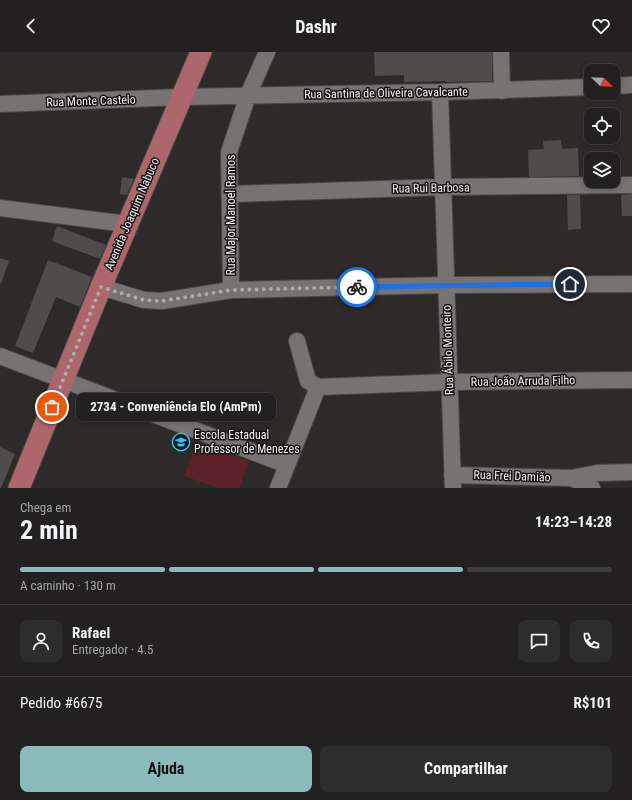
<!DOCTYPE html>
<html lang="pt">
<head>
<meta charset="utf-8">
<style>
	body { margin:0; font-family:"Roboto Condensed",sans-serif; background:#2e2d2d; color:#f1f3f6; height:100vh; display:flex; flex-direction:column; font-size:15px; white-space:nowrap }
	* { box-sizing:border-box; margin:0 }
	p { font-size:13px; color:#a2a3a5 }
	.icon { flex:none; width:22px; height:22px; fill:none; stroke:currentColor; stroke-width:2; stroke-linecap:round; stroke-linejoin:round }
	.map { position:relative; height:436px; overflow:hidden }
	.details { display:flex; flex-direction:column; background:#222020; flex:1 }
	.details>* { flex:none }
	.needle { width:26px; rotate:113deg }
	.fabs { position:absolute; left:584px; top:12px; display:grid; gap:8px }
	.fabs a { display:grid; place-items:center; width:36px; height:36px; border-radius:8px; background:#222020; box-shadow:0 2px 6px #0003,0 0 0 1px #3f3e3e; font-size:20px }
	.pin { position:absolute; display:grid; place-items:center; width:34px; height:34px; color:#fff; margin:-17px; border:2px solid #fff; border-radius:50%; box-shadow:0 1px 4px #0007 }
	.courier { position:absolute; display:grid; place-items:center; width:40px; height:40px; margin:-20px; border:3px solid #1a73e8; border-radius:50%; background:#fff; color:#222; box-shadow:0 1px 5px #0007 }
	.bubble { position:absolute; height:28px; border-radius:8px; background:#222020; box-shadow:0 2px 6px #0003,0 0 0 1px #3f3e3e; font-size:13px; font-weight:700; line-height:28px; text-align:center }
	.head em { font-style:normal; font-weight:700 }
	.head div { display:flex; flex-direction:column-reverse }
	.head { display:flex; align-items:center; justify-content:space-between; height:68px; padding:0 20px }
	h1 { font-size:26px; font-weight:700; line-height:30px }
	.bar { display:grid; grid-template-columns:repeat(4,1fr); gap:6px 4px; align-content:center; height:48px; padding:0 20px }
	.bar i { height:5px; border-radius:3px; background:#3f3e3e }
	.bar .active { background:#8bbbb9 }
	.bar p { grid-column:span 4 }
	.line { display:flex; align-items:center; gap:10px; padding:0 20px; border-top:1px solid #3f3e3e }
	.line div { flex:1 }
	.round { display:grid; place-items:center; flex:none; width:42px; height:42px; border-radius:8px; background:#2e2d2d }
	.button { display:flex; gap:8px; margin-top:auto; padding:8px 20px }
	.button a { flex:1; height:46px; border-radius:8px; background:#8bbbb9; color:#111; font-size:16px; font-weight:700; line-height:46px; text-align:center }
	.button a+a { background:#2e2d2d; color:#f1f3f6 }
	header { display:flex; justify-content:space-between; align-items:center; height:52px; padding:0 20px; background:#222020; font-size:18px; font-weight:700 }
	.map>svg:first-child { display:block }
	.green { fill:#5b2227 }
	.building { fill:#504c4c }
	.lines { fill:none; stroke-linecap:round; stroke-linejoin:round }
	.minor-casing { stroke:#4b4848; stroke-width:18 }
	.major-casing { stroke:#4b4848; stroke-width:23 }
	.minor { stroke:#777373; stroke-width:16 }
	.major { stroke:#ac666c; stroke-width:21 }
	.done { stroke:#aeabab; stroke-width:4; stroke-dasharray:0 7.2 }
	.route { stroke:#1a73e8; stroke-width:5 }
	.labels { text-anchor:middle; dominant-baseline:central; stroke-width:3; stroke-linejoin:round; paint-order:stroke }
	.street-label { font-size:12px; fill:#f3f0f0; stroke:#151313 }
	.poi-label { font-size:12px; fill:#f3f0f0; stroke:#151313; text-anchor:start }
</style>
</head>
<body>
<header><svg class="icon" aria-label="back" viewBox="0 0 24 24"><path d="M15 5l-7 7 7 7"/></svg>Dashr<svg class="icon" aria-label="heart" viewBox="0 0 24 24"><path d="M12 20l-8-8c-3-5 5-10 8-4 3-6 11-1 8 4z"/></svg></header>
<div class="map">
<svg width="632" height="436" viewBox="0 0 632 436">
	<rect width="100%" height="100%" fill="#2e2a2a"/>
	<path class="green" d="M 197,390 L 249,409 L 239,436 L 218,436 L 184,424 Z"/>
	<path class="building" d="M 374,0 L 492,0 L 492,29 L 445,30 L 445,29 L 404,30 L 404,23 L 375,24 Z
		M 561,88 L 562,97 L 578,96 L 579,124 L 529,125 L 528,98 L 544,97 L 543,89 Z
		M 122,125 L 134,127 L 127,143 L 120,142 Z
		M 632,142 L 632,164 L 622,164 L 621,143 Z
		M 567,143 L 580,143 L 581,177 L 568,178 Z
		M 57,174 L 106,193 L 100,207 L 52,189 Z
		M 0,206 L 9,209 L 1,232 L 0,232 Z
		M 48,208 L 92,225 L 80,255 L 56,245 L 33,301 L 15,294 Z
		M 0,395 L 15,402 L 1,436 L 0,436 Z"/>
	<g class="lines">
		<defs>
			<path id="minor" d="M 501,0 L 502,39
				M 613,34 L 632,33
				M 440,40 L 453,436
				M 0,52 L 182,45 L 440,40 L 591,35
				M 231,142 L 444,135 L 632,133
				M 0,156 L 127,172
				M 101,235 L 144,248 L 162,249 L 231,238 L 446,233 L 632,232
				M 231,238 L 229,100 L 248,43 L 267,0
				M 297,289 L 308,329 L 318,335
				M 0,304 L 287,413
				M 318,335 L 450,330 L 632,328
				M 452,423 L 572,426 L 592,436
				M 572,426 L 597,421 L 632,420
				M 278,436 L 318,335"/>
			<path id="major" d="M 19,436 L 101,235 L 201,0"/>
		</defs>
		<use href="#minor" class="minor-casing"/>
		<use href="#major" class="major-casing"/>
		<use href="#minor" class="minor"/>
		<use href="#major" class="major"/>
	</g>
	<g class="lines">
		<path class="done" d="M 52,355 L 101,235 L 144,248 L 162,249 L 231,238 L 357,235"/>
		<path class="route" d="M 357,235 L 570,232"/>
	</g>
	<defs>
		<symbol id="school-ring" viewBox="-11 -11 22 22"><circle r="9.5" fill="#151313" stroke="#24c9fe" stroke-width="1.5"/><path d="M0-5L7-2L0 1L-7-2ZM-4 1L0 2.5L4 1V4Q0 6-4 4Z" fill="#24c9fe"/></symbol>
	</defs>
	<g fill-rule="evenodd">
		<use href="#school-ring" x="171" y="380" width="20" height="20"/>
	</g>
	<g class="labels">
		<g class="street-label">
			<text transform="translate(386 41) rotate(-1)">Rua Santina de Oliveira Cavalcante</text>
			<text transform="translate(91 49) rotate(-2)">Rua Monte Castelo</text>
			<text transform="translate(431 136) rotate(-1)">Rua Rui Barbosa</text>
			<text transform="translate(132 162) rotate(-67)">Avenida Joaquim Nabuco</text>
			<text transform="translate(231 163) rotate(-90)">Rua Major Manoel Ramos</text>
			<text transform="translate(448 298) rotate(-92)">Rua Ábilo Monteiro</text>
			<text transform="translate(523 329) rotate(-1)">Rua João Arruda Filho</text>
			<text transform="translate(512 424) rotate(2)">Rua Frei Damião</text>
		</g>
		<g class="poi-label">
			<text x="194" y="383">Escola Estadual<tspan x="194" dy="14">Professor de Menezes</tspan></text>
		</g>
	</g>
</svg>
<div class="fabs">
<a><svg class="needle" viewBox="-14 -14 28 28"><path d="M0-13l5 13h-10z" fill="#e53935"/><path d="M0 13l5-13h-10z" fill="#a2a3a5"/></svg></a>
<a><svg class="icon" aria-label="locate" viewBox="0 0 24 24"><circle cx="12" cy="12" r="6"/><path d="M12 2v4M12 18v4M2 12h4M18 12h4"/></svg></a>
<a><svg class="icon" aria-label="layers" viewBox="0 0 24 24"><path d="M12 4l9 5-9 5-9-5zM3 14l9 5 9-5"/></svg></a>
</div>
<div class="pin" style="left:52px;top:355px;background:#ea580c"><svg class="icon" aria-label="bag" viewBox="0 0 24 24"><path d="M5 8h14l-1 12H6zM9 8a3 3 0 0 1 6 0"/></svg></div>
<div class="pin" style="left:570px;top:232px;background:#1f2937"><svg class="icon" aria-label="home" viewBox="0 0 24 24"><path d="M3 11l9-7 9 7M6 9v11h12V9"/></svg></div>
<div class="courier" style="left:357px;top:235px"><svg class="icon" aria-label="bike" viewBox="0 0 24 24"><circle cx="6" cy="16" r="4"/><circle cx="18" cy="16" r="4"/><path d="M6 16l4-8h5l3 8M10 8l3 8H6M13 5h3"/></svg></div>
<div class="bubble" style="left:76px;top:341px;width:200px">2734 - Conveniência Elo (AmPm)</div>
</div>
<section class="details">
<div class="head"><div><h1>2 min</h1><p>Chega em</p></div><em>14:23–14:28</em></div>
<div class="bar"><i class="active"></i><i class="active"></i><i class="active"></i><i></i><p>A caminho · 130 m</p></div>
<div class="line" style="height:72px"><a class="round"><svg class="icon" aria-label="person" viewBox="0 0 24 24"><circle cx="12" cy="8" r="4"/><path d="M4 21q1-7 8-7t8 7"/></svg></a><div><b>Rafael</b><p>Entregador · 4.5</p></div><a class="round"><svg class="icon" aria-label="chat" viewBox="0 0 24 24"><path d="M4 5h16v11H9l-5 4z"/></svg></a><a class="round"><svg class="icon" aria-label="phone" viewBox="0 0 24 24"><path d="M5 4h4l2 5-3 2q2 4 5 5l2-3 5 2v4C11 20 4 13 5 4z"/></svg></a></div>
<div class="line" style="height:52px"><div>Pedido #6675</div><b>R$101</b></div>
<div class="button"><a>Ajuda</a><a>Compartilhar</a></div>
</section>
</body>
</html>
